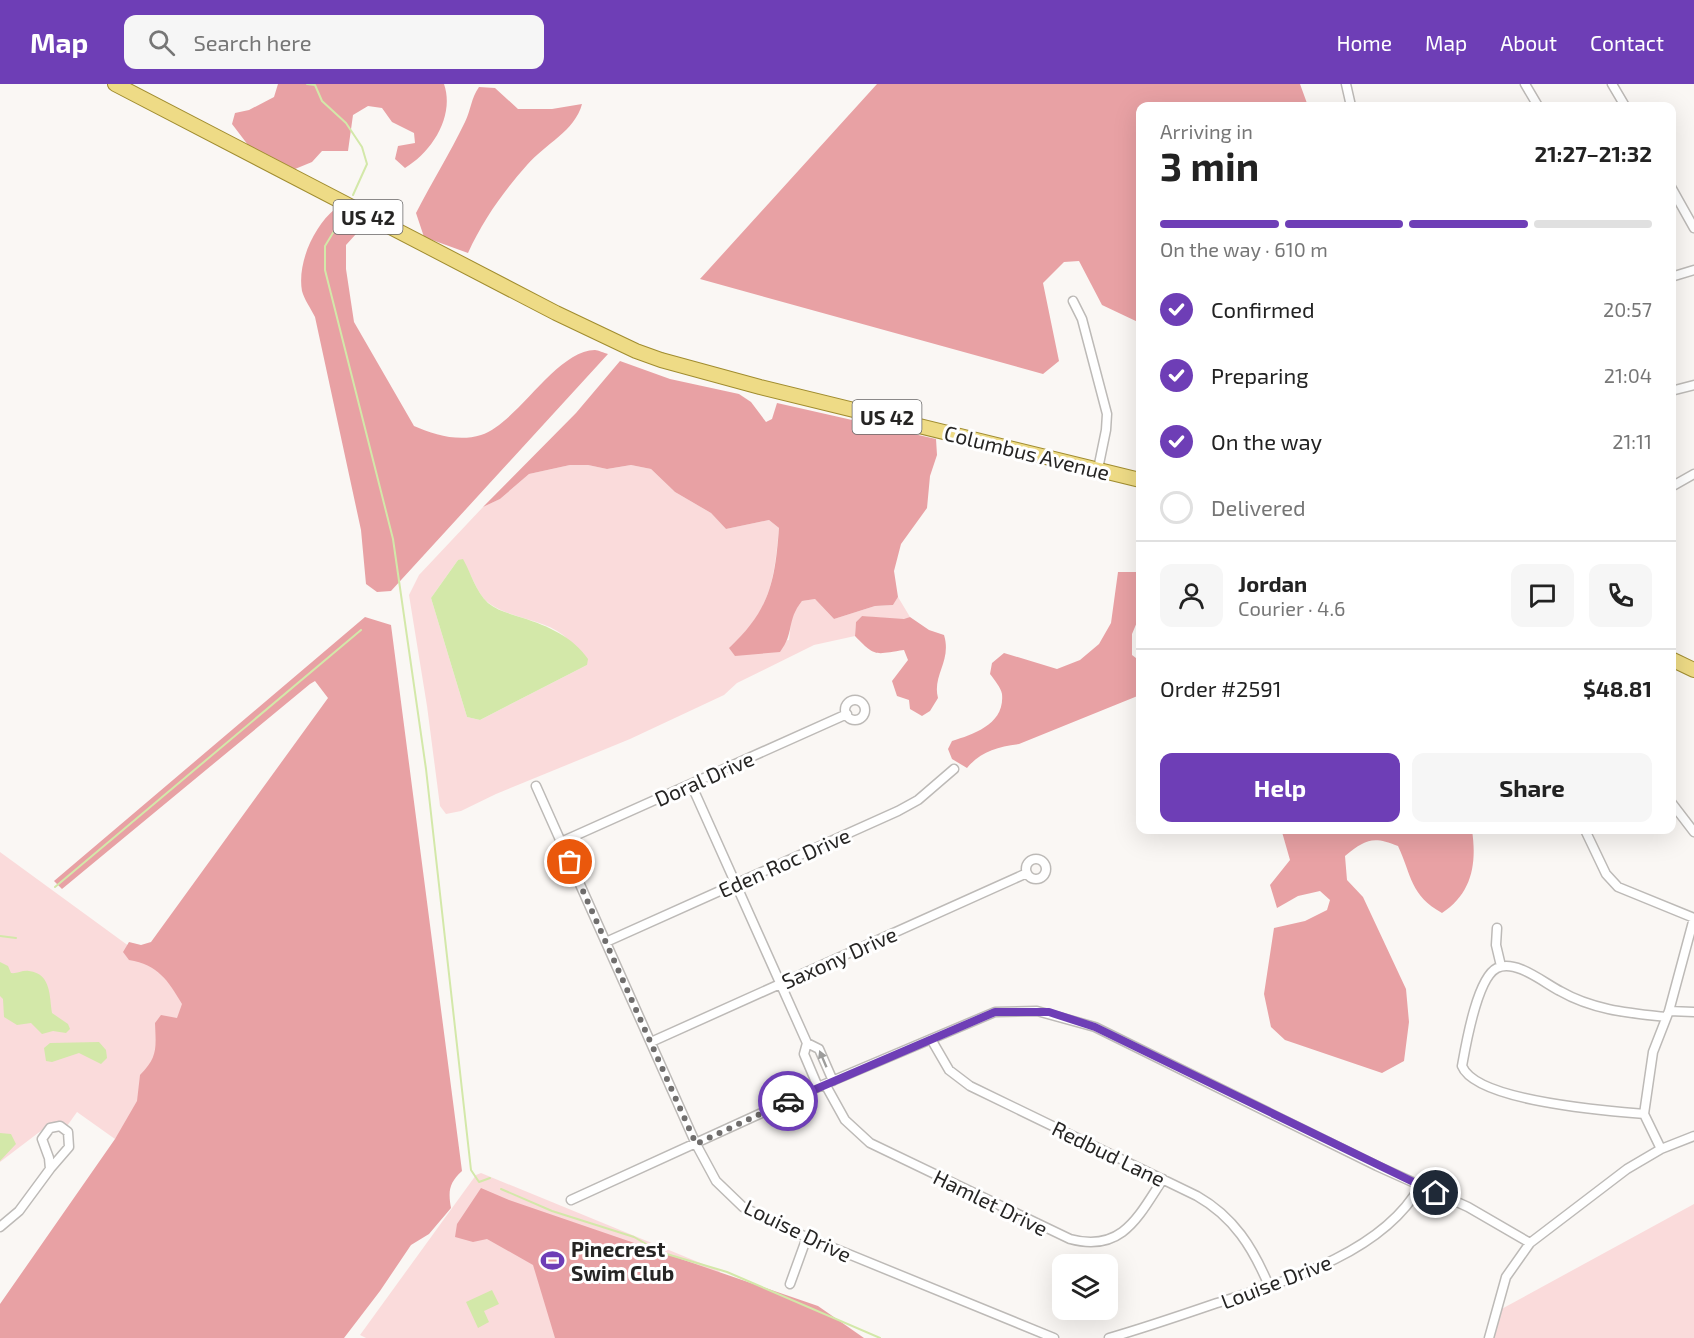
<!DOCTYPE html>
<html lang="en">
<head>
<meta charset="utf-8">
<style>
	body { margin:0; font-family:"Exo 2",sans-serif; background:#f6f6f6; color:#222; height:100vh; display:flex; flex-direction:column; font-size:22px; white-space:nowrap }
	* { box-sizing:border-box; margin:0 }
	p { font-size:20px; color:#767676 }
	.icon { flex:none; width:33px; height:33px; fill:none; stroke:currentColor; stroke-width:2; stroke-linecap:round; stroke-linejoin:round }
	.map { position:relative; flex:1; overflow:hidden }
	.sheet { position:absolute; left:1136px; top:18px; width:540px; height:732px; display:flex; flex-direction:column; background:#fff; border-radius:12px; box-shadow:0 6px 24px #0002 }
	.sheet>* { flex:none }
	.controls { position:absolute; left:1052px; top:1170px; display:grid; gap:12px }
	.controls a { display:grid; place-items:center; width:66px; height:66px; border-radius:12px; background:#fff; box-shadow:0 6px 24px #0002; font-size:30px }
	.pin { position:absolute; display:grid; place-items:center; width:51px; height:51px; color:#fff; margin:-26px; border:3px solid #fff; border-radius:50%; box-shadow:0 2px 6px #0007 }
	.courier { position:absolute; display:grid; place-items:center; width:60px; height:60px; margin:-30px; border:4px solid #6e3eb6; border-radius:50%; background:#fff; color:#222; box-shadow:0 2px 8px #0007 }
	.headline em { font-style:normal; font-weight:700 }
	.headline div { display:flex; flex-direction:column-reverse }
	.headline { display:flex; align-items:center; justify-content:space-between; height:102px; padding:0 24px }
	h1 { font-size:39px; font-weight:700; line-height:45px }
	.bar { display:grid; grid-template-columns:repeat(4,1fr); gap:9px 6px; align-content:center; height:72px; padding:0 24px }
	.bar i { height:8px; border-radius:4px; background:#e0e0e0 }
	.bar .active { background:#6e3eb6 }
	.bar p { grid-column:span 4 }
	.line { display:flex; align-items:center; gap:15px; padding:0 24px; border-top:2px solid #e0e0e0 }
	.line div { flex:1 }
	.round { display:grid; place-items:center; flex:none; width:63px; height:63px; border-radius:12px; background:#f6f6f6 }
	ol { padding:0 24px; list-style:none }
	li { display:flex; align-items:center; gap:18px; height:66px }
	li p { margin-inline-start:auto }
	li .icon { padding:6px; border-radius:50%; background:#6e3eb6; color:#fff; stroke-width:4 }
	li:last-child { color:#767676 }
	li i { width:33px; height:33px; border:3px solid #e0e0e0; border-radius:50% }
	.cta { display:flex; gap:12px; margin-top:auto; padding:12px 24px }
	.cta a { flex:1; height:69px; border-radius:12px; background:#6e3eb6; color:#fff; font-size:24px; font-weight:700; line-height:69px; text-align:center }
	.cta a+a { background:#f6f6f6; color:#222 }
	header { display:flex; align-items:center; gap:36px; box-sizing:border-box; height:84px; padding:0 30px; background:#6e3eb6; color:#fff }
	header strong { font-size:28px }
	nav { display:flex; gap:33px; margin-inline-start:auto; font-size:21px }
	.search { width:420px; height:54px; background:#f6f6f6; display:flex; align-items:center; gap:15px; box-sizing:border-box; padding:0 21px; border-radius:12px; color:#767676; font-size:22px }
	.map>svg:first-child { display:block }
	.green { fill:#fadbdb; fill-rule:evenodd }
	.forest { fill:#e8a1a4 }
	.water { fill:#d3e8a9 }
	.lines { fill:none; stroke-linecap:round; stroke-linejoin:round }
	.stream { stroke:#d3e8a9; stroke-width:2 }
	.street-casing { stroke:#bdbab7; stroke-width:11 }
	.primary-casing { stroke:#a08c2f; stroke-width:16 }
	.street { stroke:#fff; stroke-width:8 }
	.primary { stroke:#eedb86; stroke-width:14 }
	.oneway { fill:#9d9d9c }
	.done { stroke:#706e6d; stroke-width:6; stroke-dasharray:0 10.8 }
	.route { stroke:#6e3eb6; stroke-width:8 }
	.labels { text-anchor:middle; dominant-baseline:central; stroke-width:6; stroke-linejoin:round; paint-order:stroke }
	.shield { fill:#fff; stroke:#676666; stroke-width:1.5 }
	.shield-label { font-size:20px; font-weight:bold; fill:#262524 }
	.street-label { font-size:21px; fill:#262524; stroke:#fff }
	.poi-label { font-size:21px; font-weight:bold; fill:#262524; stroke:#fff; text-anchor:start }
</style>
</head>
<body>
<header>
<strong>Map</strong>
<div class="search"><svg class="icon" aria-label="search" viewBox="0 0 24 24"><circle cx="10" cy="10" r="6"/><path d="M15 15l6 6"/></svg>Search here</div>
<nav><a>Home</a><a>Map</a><a>About</a><a>Contact</a></nav>
</header>
<div class="map">
<svg width="1694" height="1254" viewBox="0 0 1694 1254">
	<rect width="100%" height="100%" fill="#faf7f4"/>
	<path class="green" d="M 570,381 L 588,381 L 607,385 L 631,381 L 651,385 L 675,408 L 711,429 L 726,445 L 769,436 L 779,444 C 774,497 771,526 729,564 L 789,556 L 792,530 L 802,517 L 815,515 L 834,535 L 875,522 L 893,521 L 898,513 L 910,533 L 904,536 L 862,532 L 856,538 L 855,552 L 814,561 L 737,599 L 724,611 L 630,655 L 496,710 L 461,727 L 446,730 L 440,722 L 427,622 L 409,511 L 419,491 L 483,423 L 500,415 L 529,390 ZM 458,476 C 474,487 474,509 490,520 C 512,535 543,535 563,551 C 572,559 580,572 587,581 L 480,636 L 467,633 L 431,514 Z
		M 0,768 L 211,922 L 115,1055 L 77,1028 L 67,1042 L 46,1043 L 0,1078 Z
		M 481,1089 L 720,1187 L 694,1254 L 366,1254 L 360,1251 L 476,1091 Z
		M 1694,1120 L 1694,1254 L 1488,1254 L 1496,1228 Z"/>
	<path class="forest" d="M 278,0 L 444,0 C 455,32 432,68 405,84 L 395,75 L 398,62 L 415,59 L 414,49 L 392,38 L 382,24 L 368,22 L 353,31 L 348,67 L 322,67 L 312,78 L 295,85 L 248,61 L 232,40 L 235,29 L 249,26 L 274,13 Z
		M 877,0 L 1300,0 L 1308,22 L 1140,22 L 1140,239 L 1102,221 L 1079,177 L 1064,178 L 1043,199 L 1059,277 L 1043,290 L 700,195 Z
		M 479,3 L 495,4 L 518,25 L 552,25 L 582,20 C 575,47 545,60 527,81 C 503,108 483,136 468,169 L 424,153 L 416,129 C 432,98 450,69 465,38 C 471,26 471,14 479,3 Z
		M 335,125 L 352,138 L 356,150 L 346,161 L 346,185 L 354,238 L 414,342 C 434,351 459,358 481,351 C 518,339 555,267 595,266 C 598,266 604,269 608,270 L 391,507 L 377,508 L 366,500 L 361,446 L 315,233 C 311,225 304,215 302,207 C 297,179 314,142 335,125 Z
		M 620,277 L 670,295 L 739,310 L 751,318 L 766,338 L 772,335 L 777,319 L 936,355 L 937,371 L 930,392 L 927,424 L 901,460 L 894,487 L 898,513 L 893,521 L 875,522 L 834,535 L 815,515 L 802,517 C 786,537 795,548 780,568 L 735,572 L 729,564 C 770,526 775,497 779,444 L 769,436 L 726,445 L 711,429 L 675,408 L 651,385 L 631,381 L 607,385 L 588,381 L 570,381 L 529,390 L 500,415 L 483,423 L 576,329 Z
		M 1118,488 L 1140,488 L 1140,531 L 1132,550 L 1132,571 L 1140,577 L 1140,611 L 1019,660 C 997,663 981,667 967,684 L 952,675 L 948,665 L 952,657 C 974,650 1005,640 1002,610 C 1001,604 994,595 990,590 L 992,579 L 1004,569 L 1057,585 L 1080,576 L 1099,560 L 1111,539 Z
		M 862,532 L 904,535 L 910,533 L 929,546 L 944,551 C 952,577 932,591 938,614 L 930,627 L 922,632 L 910,625 L 909,616 L 897,612 L 892,597 L 908,576 L 904,566 C 875,570 876,574 855,552 L 856,538 Z
		M 365,533 L 391,541 L 462,1087 C 449,1099 448,1107 451,1124 L 429,1150 L 411,1161 L 380,1207 L 344,1254 L 0,1254 L 0,1220 L 115,1055 L 137,1017 L 140,991 C 158,973 156,964 155,939 L 161,931 L 177,934 L 182,920 C 168,896 158,881 129,876 L 123,868 L 129,858 L 141,861 L 151,858 L 328,614 L 315,597 L 310,600 L 62,805 L 54,797 Z
		M 1291,746 L 1472,746 C 1477,780 1472,809 1442,829 C 1410,811 1412,792 1398,762 C 1373,752 1366,755 1345,772 L 1347,796 L 1363,813 L 1406,905 L 1409,938 L 1404,977 L 1382,989 L 1285,956 L 1271,943 L 1264,910 L 1274,844 L 1305,837 L 1327,826 L 1330,816 L 1320,807 L 1298,812 L 1277,824 L 1270,801 L 1290,776 L 1282,748 Z
		M 481,1104 L 509,1116 L 818,1222 L 864,1254 L 555,1254 L 533,1181 L 487,1155 L 473,1158 L 455,1153 L 457,1140 Z"/>
	<path class="water" d="M 463,475 C 471,489 476,508 488,519 C 498,527 511,530 523,534 C 548,542 573,553 588,575 L 587,581 L 480,636 L 467,633 L 431,514 L 458,476 Z
		M 0,878 L 8,882 L 11,889 C 17,890 22,886 29,887 C 52,890 49,913 52,929 L 68,940 L 70,945 L 66,949 L 53,947 L 42,950 L 31,939 L 17,941 L 4,933 L 3,915 L 0,912 Z
		M 99,958 L 106,966 L 107,974 L 101,980 L 79,969 L 52,978 L 46,977 L 44,964 L 50,959 Z
		M 0,1049 L 11,1050 L 16,1060 L 0,1077 Z
		M 492,1206 L 499,1220 L 484,1227 L 489,1238 L 478,1244 L 466,1218 Z"/>
	<g class="lines">
		<path class="stream" d="M 307,0 L 315,1 L 322,17 L 346,39 L 362,63 L 367,80 L 353,111
			M 345,129 L 325,162 L 325,186 L 393,455 L 426,685 L 471,1086 L 479,1098 L 490,1094
			M 55,803 L 361,546
			M 0,852 L 16,854
			M 501,1105 L 552,1127 L 634,1153 L 660,1168 L 727,1188 L 880,1254"/>
		<defs>
			<path id="street" d="M 1346,0 L 1351,22
				M 1525,0 L 1538,22
				M 1612,0 L 1625,22
				M 1671,103 L 1694,144
				M 1671,193 L 1694,186
				M 1073,217 L 1082,235 L 1107,330 L 1106,346 L 1098,385
				M 1671,307 L 1694,301
				M 1671,403 L 1694,390
				M845 626a10 10 0 1 1 20 0a10 10 0 1 1-20 0Z
				M 691,700 L 807,959 L 804,970 L 818,1003
				M 536,702 L 696,1060 L 716,1097 L 743,1123 L 792,1147 L 1054,1254
				M 1671,718 L 1694,748
				M 1585,746 L 1606,790 L 1618,803 L 1694,834
				M 561,758 L 847,630
				M1026 785a10 10 0 1 1 20 0a10 10 0 1 1-20 0Z
				M 1497,844 L 1496,861 L 1501,882
				M 606,858 L 898,727 L 918,716 L 954,685
				M 1669,927 L 1694,928
				M 931,955 L 949,986 L 970,1002 L 1197,1112 C 1234,1133 1253,1164 1269,1202
				M 651,958 L 1027,789
				M 807,959 L 819,965 L 833,997
				M 825,1000 L 845,1036 L 870,1059 L 1070,1155 C 1122,1169 1138,1133 1163,1095
				M 1644,1030 L 1653,968 L 1669,927 L 1694,834
				M 60,1042 L 68,1048 L 69,1063 L 50,1085 L 49,1074 L 42,1055 L 50,1044 Z
				M 1661,1065 L 1644,1030 C 1607,1027 1476,1017 1462,982 C 1466,960 1477,894 1497,884 C 1516,875 1544,899 1560,907 C 1593,926 1629,929 1666,933
				M 571,1116 L 825,1000 L 995,928 L 1037,927 L 1095,943 L 1377,1082 L 1468,1123 L 1530,1159
				M 0,1143 L 19,1127 L 50,1085
				M 790,1200 L 807,1153
				M 1109,1254 C 1144,1244 1179,1232 1214,1220 C 1283,1198 1382,1170 1420,1102
				M 1489,1254 L 1506,1193 L 1530,1159 L 1627,1085 L 1661,1065 L 1694,1052"/>
			<path id="primary" d="M 115,0 L 556,229 L 636,267 L 661,276 L 760,303 L 1140,396
				M 1671,575 L 1694,586"/>
		</defs>
		<use href="#street" class="street-casing"/>
		<use href="#primary" class="primary-casing"/>
		<use href="#street" class="street"/>
		<use href="#primary" class="primary"/>
	</g>
	<defs><path id="oneway-solid" d="M-6-.8H1V-3.2L6.5 0L1 3.2V.8H-6Z" transform="scale(1.5)"/></defs>
	<use class="oneway" href="#oneway-solid" transform="translate(823 975) rotate(-113)"/>
	<g class="lines">
		<path class="done" d="M 570,778 L 696,1060 L 788,1017"/>
		<path class="route" d="M 788,1017 L 995,928 L 1049,928 L 1095,943 L 1436,1109"/>
	</g>
	<defs>
		<symbol id="stadium-bare" viewBox="-9 -9 18 18"><path d="M0-5a6.5 5 0 1 0 0 10a6.5 5 0 1 0 0-10ZM-3.5-1.8h7v3.6h-7Z" fill="#6e3eb6" stroke="#fff" stroke-width="2.5" paint-order="stroke"/></symbol>
	</defs>
	<g fill-rule="evenodd">
		<use href="#stadium-bare" x="536" y="1160" width="33" height="33"/>
	</g>
	<g class="labels">
		<g class="shield">
			<rect x="333.5" y="116" width="69" height="34" rx="4.5"/>
			<rect x="852.5" y="316" width="69" height="34" rx="4.5"/>
		</g>
		<g class="shield-label">
			<text x="368" y="133">US 42</text>
			<text x="887" y="333">US 42</text>
		</g>
		<g class="street-label">
			<text transform="translate(1027 368) rotate(14)">Columbus Avenue</text>
			<text transform="translate(704 694) rotate(-24)">Doral Drive</text>
			<text transform="translate(784 778) rotate(-24)">Eden Roc Drive</text>
			<text transform="translate(839 873) rotate(-24)">Saxony Drive</text>
			<text transform="translate(1109 1069) rotate(26)">Redbud Lane</text>
			<text transform="translate(991 1118) rotate(26)">Hamlet Drive</text>
			<text transform="translate(798 1146) rotate(26)">Louise Drive</text>
			<text transform="translate(1276 1197) rotate(-21)">Louise Drive</text>
		</g>
		<g class="poi-label">
			<text x="571" y="1164">Pinecrest<tspan x="571" dy="24">Swim Club</tspan></text>
		</g>
	</g>
</svg>
<div class="controls">
<a><svg class="icon" aria-label="layers" viewBox="0 0 24 24"><path d="M12 4l9 5-9 5-9-5zM3 14l9 5 9-5"/></svg></a>
</div>
<div class="pin" style="left:570px;top:778px;background:#ea580c"><svg class="icon" aria-label="bag" viewBox="0 0 24 24"><path d="M5 8h14l-1 12H6zM9 8a3 3 0 0 1 6 0"/></svg></div>
<div class="pin" style="left:1436px;top:1109px;background:#1f2937"><svg class="icon" aria-label="home" viewBox="0 0 24 24"><path d="M3 11l9-7 9 7M6 9v11h12V9"/></svg></div>
<div class="courier" style="left:788px;top:1017px"><svg class="icon" aria-label="car" viewBox="0 0 24 24"><path d="M5 17H2v-5l4-1 3-4h7l3 4 3 1v5h-3M9 17h6M6 11h13"/><circle cx="7" cy="17" r="2"/><circle cx="17" cy="17" r="2"/></svg></div>
<section class="sheet">
<div class="headline"><div><h1>3 min</h1><p>Arriving in</p></div><em>21:27–21:32</em></div>
<div class="bar"><i class="active"></i><i class="active"></i><i class="active"></i><i></i><p>On the way · 610 m</p></div>
<ol>
<li><svg class="icon" aria-label="check" viewBox="0 0 24 24"><path d="M5 12l5 5 9-10"/></svg>Confirmed<p>20:57</p></li>
<li><svg class="icon" aria-label="check" viewBox="0 0 24 24"><path d="M5 12l5 5 9-10"/></svg>Preparing<p>21:04</p></li>
<li><svg class="icon" aria-label="check" viewBox="0 0 24 24"><path d="M5 12l5 5 9-10"/></svg>On the way<p>21:11</p></li>
<li><i></i>Delivered</li>
</ol>
<div class="line" style="height:108px"><a class="round"><svg class="icon" aria-label="person" viewBox="0 0 24 24"><circle cx="12" cy="8" r="4"/><path d="M4 21q1-7 8-7t8 7"/></svg></a><div><b>Jordan</b><p>Courier · 4.6</p></div><a class="round"><svg class="icon" aria-label="chat" viewBox="0 0 24 24"><path d="M4 5h16v11H9l-5 4z"/></svg></a><a class="round"><svg class="icon" aria-label="phone" viewBox="0 0 24 24"><path d="M5 4h4l2 5-3 2q2 4 5 5l2-3 5 2v4C11 20 4 13 5 4z"/></svg></a></div>
<div class="line" style="height:78px"><div>Order #2591</div><b>$48.81</b></div>
<div class="cta"><a>Help</a><a>Share</a></div>
</section>
</div>
</body>
</html>
